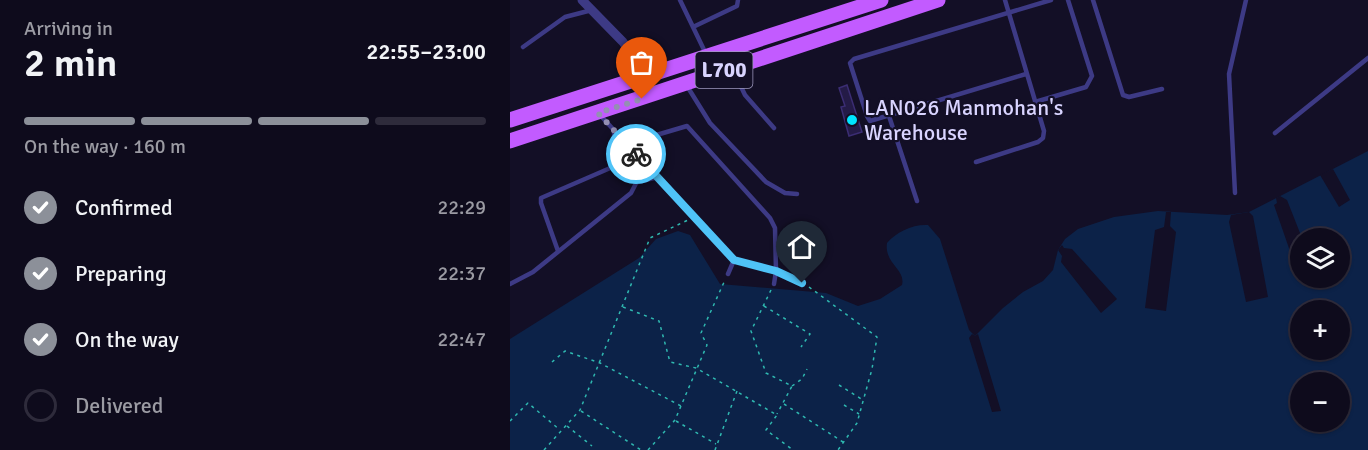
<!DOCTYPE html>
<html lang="en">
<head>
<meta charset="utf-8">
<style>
	body { margin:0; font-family:Signika,sans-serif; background:#1c1929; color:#f1f3f6; height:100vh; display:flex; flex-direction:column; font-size:22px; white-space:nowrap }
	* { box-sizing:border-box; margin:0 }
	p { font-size:20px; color:#9b9ba3 }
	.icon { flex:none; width:33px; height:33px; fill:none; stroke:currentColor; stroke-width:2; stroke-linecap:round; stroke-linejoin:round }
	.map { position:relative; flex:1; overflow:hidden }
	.sheet { display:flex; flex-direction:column; background:#0e0b1c; width:510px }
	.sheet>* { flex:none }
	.tools { position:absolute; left:780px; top:228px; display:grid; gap:12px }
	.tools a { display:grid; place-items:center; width:60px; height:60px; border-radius:50%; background:#0e0b1c; box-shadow:0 2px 4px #0004,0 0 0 2px #2e2b3b; font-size:30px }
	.pin { position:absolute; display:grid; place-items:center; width:51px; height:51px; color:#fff; margin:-62px -26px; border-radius:50% 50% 50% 0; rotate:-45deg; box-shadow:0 0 6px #0007 }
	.pin .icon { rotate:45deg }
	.courier { position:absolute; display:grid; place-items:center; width:60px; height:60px; margin:-30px; border:4px solid #4fc3f7; border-radius:50%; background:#fff; color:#222; box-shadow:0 2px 8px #0007 }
	.head em { font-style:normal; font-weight:600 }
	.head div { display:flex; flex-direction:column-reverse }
	.head { display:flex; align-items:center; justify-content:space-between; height:102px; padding:0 24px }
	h1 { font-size:39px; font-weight:600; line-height:45px }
	.bar { display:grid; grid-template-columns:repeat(4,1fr); gap:9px 6px; align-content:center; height:72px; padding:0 24px }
	.bar i { height:8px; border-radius:4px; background:#2e2b3b }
	.bar .on { background:#8c9099 }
	.bar p { grid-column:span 4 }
	ol { padding:0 24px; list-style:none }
	li { display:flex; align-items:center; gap:18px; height:66px }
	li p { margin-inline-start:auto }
	li .icon { padding:6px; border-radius:50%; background:#8c9099; color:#fff; stroke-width:4 }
	li:last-child { color:#9b9ba3 }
	li i { width:33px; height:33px; border:3px solid #2e2b3b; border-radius:50% }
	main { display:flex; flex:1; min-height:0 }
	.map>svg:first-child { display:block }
	.water { fill:#0c2248; fill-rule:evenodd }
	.pier { fill:#130f26 }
	.building { fill:#241b47; stroke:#3b2d73; stroke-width:1.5 }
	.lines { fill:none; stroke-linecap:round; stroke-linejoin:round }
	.path { stroke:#2fb8b0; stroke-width:1.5; stroke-dasharray:3 4.5; stroke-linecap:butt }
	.service { stroke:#3d3a85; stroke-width:4.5 }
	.minor { stroke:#3d3a85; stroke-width:9 }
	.primary { stroke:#c25bff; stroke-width:15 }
	.done { stroke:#948fb3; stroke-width:6; stroke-dasharray:0 10.8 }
	.route { stroke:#4fc3f7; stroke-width:8 }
	.poi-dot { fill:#00e5ff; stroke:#130f26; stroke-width:2 }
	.labels { text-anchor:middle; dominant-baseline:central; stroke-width:4.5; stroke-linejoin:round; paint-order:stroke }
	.shield { fill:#130f26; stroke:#9e99be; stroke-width:1.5 }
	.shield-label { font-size:21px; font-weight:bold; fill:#d9d4ff }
	.poi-label { font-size:22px; fill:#d9d4ff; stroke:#130f26; text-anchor:start }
</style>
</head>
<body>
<main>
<section class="sheet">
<div class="head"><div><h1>2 min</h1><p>Arriving in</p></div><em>22:55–23:00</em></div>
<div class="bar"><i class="on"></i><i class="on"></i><i class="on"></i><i></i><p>On the way · 160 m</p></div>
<ol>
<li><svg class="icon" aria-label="check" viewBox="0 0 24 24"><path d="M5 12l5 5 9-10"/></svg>Confirmed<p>22:29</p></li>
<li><svg class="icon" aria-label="check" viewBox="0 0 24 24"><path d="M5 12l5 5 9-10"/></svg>Preparing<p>22:37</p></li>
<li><svg class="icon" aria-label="check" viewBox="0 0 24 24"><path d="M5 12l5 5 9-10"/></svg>On the way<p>22:47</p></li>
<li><i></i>Delivered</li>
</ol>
</section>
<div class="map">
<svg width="858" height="450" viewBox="0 0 858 450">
	<rect width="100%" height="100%" fill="#130f26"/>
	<path class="water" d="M 858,151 L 858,450 L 0,450 L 0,339 L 129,258 L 146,239 L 168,231 L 180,235 L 210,284 L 316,293 L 348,306 L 370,299 L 392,285 C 396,269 374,264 377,243 C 386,232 403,224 418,225 L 430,239 L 459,330 L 465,336 L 493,308 L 513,292 L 533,281 L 543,270 L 548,250 L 555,239 L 568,229 L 604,217 L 648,211 L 717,215 L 739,212 ZM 790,238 L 830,238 L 830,278 L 790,278 ZM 790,310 L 830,310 L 830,350 L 790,350 ZM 790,382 L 830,382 L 830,422 L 790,422 Z"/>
	<path class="pier" d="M 823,169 L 840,200 L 829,207 L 810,175 Z
		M 770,196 L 777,200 L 792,238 L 790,250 L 781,254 L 764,205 L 767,203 L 766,198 Z
		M 656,212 L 661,212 L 660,226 L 666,232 L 656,311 L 635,308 L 645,230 L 654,227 Z
		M 739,212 L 743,216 L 758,297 L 736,302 L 719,222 L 721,215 Z
		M 552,245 L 554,248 L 562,249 L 607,299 L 591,313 L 551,262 L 552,256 L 548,250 Z
		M 462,334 L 465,336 L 468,334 L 491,411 L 482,412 L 459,338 Z"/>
	<path class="building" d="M 337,85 L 352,132 L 339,136 L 331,107 L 335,106 L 329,88 Z"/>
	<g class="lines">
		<path class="path" d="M 299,287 L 367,337 L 362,369 L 347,423 L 328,450
			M 261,290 L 241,331 L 256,373 L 282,386 L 267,414
			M 254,306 L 300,334 L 291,347
			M 113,307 L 149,321 L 160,362 L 186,368 L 267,415 L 256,430 L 283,450
			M 42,362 L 55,351 L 90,363 L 171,406
			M 329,385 L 353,400
			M 282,386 L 292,379 L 297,369
			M 274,404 L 333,442
			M 334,405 L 349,414
			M 71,411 L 131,450
			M 0,421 L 18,403 L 50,430
			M 166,421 L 206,444
			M 57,426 L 82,446
			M 34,450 L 70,410 L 140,238 L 178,220
			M 138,450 L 165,420 L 197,345 L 191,333 L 215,280
			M 205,450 L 227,391"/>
		<path class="service" d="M 170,0 L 196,54
			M 583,0 L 613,95 L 619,97 L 652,89
			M 183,27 L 227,6 L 228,0
			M 13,47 L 55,17 L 82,10
			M 223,70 L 235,95 L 264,128
			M 516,74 L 360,121 L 357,116 L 340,63 L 344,59 L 541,0
			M 177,86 L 200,123 L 256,182 L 275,193 L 287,194
			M 525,102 L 576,87 L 582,76 L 558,0
			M 90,115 L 224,260
			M 379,116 L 407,201
			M 104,130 C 104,156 105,167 128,182 L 148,177
			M 765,133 L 858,58
			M 116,144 L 177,126 L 260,218 L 265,228 L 266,271 L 224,260 L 218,274
			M 466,162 L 528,142 L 533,138 L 534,131 L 495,0
			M 725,193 L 719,74 L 736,0
			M 48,251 L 31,203 L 31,198 L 128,156
			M 0,284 L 23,272 L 121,193 L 136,164
			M 264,284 L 266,271 L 292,283"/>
		<path class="minor" d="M 72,0 L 113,42 L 137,77"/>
		<path class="primary" d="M 0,120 L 371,0
			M 0,141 L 428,0"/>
	</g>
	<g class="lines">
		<path class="done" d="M 126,154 L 88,113 L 132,99"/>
		<path class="route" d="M 126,154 L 224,260 L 266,271 L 292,283"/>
	</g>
	<circle class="poi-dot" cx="342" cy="120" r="6"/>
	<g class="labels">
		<rect class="shield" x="185.5" y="52" width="57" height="36" rx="4.5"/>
		<g class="shield-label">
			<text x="214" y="70">L700</text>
		</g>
		<g class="poi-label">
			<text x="354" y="107">LAN026 Manmohan's<tspan x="354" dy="25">Warehouse</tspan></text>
		</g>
	</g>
</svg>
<div class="tools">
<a><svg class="icon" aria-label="layers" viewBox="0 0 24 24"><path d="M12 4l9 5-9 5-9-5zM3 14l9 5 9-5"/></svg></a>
<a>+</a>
<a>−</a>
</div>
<div class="pin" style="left:132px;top:99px;background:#ea580c"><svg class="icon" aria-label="bag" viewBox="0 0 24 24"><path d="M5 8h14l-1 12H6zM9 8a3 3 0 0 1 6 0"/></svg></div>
<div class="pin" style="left:292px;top:283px;background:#1f2937"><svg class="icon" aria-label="home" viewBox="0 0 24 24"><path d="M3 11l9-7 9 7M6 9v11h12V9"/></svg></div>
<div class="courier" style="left:126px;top:154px"><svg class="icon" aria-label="bike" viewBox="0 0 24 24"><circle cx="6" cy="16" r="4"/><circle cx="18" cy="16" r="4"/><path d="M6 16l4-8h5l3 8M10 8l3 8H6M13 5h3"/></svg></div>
</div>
</main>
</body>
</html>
